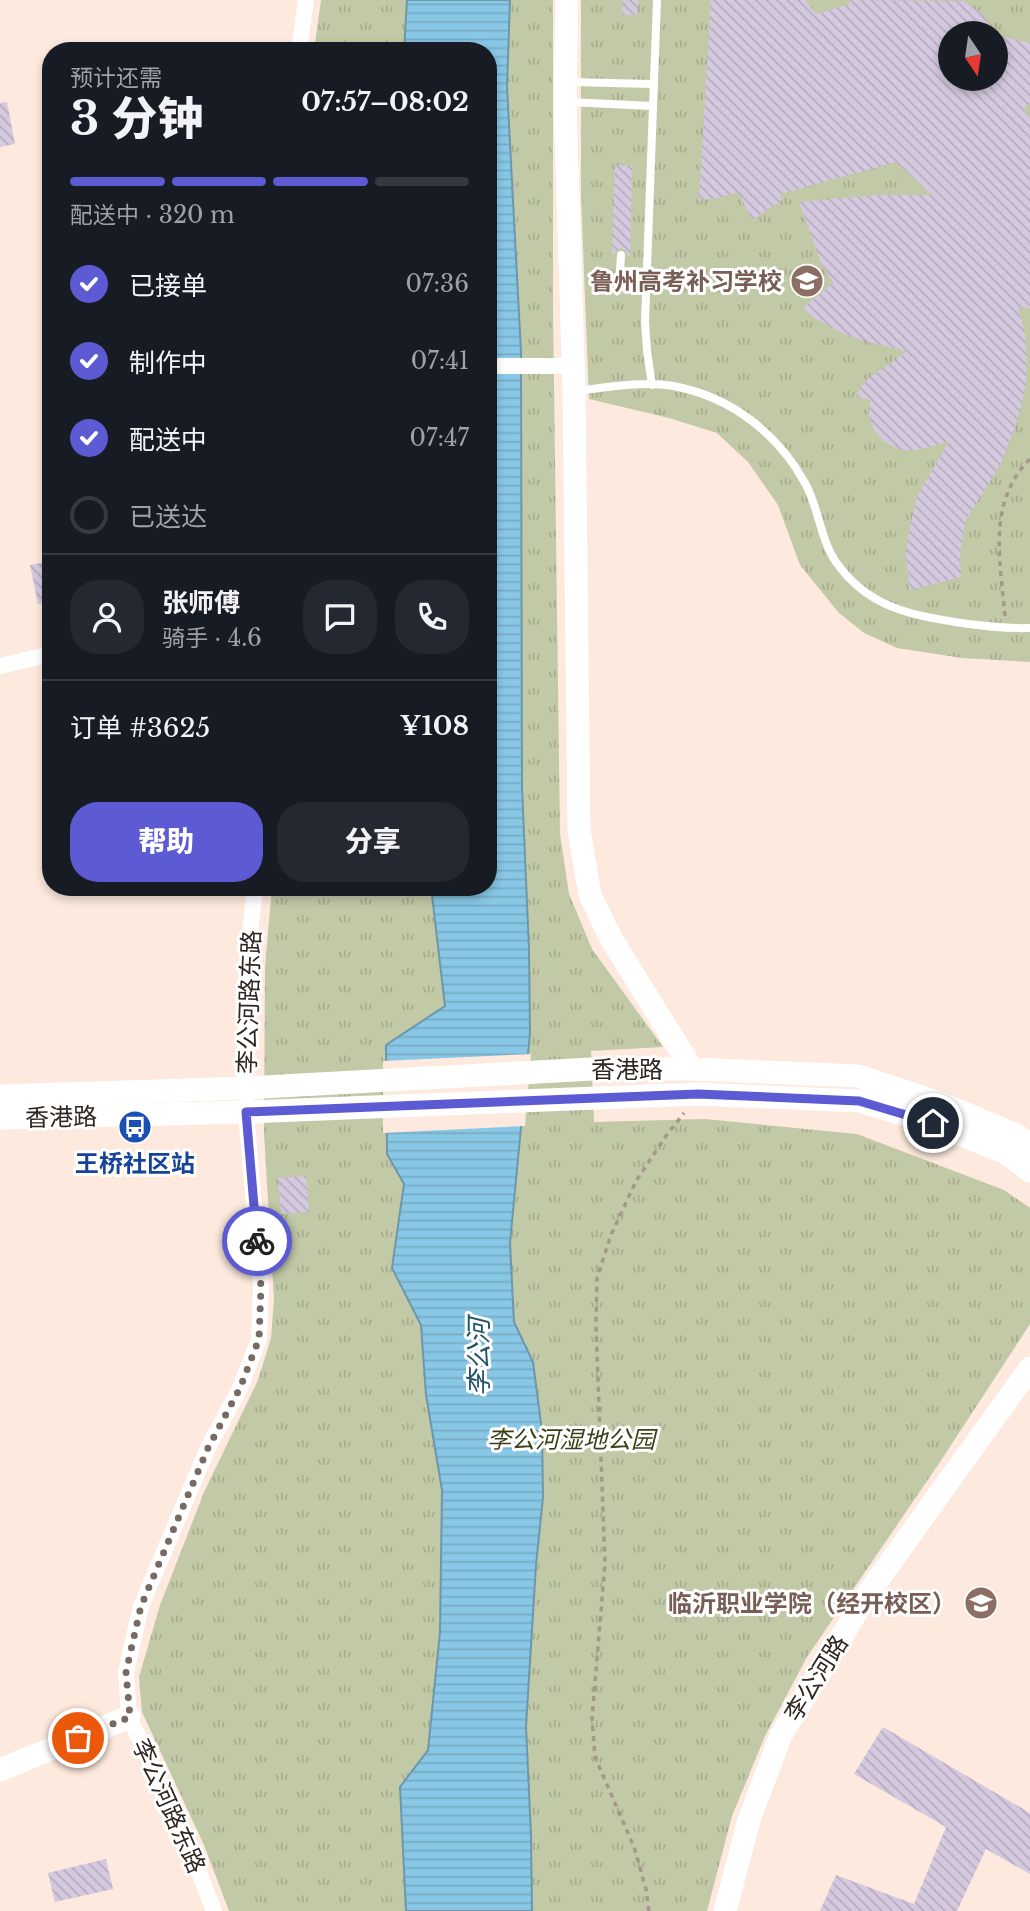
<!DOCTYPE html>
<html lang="zh">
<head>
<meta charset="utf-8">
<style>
	body { margin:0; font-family:"Libre Baskerville","Noto Sans SC",serif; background:#242831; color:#f1f3f6; height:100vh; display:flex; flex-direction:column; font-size:26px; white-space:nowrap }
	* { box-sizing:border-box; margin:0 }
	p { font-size:23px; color:#9ea1a6 }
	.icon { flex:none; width:38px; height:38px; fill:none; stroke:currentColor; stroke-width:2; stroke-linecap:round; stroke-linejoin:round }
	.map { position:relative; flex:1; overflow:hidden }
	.panel { position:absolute; left:42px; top:42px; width:455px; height:854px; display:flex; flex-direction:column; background:#171b24; border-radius:28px; box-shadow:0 4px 10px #0003 }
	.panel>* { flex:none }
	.needle { width:46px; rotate:167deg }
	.tools { position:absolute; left:938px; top:21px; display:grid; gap:14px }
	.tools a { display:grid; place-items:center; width:70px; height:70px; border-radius:50%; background:#171b24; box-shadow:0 4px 10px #0003; font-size:35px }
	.pin { position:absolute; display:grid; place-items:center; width:60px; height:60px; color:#fff; margin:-30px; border:4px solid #fff; border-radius:50%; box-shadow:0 2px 7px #0007 }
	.courier { position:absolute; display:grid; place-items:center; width:70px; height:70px; margin:-35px; border:5px solid #5d5bd3; border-radius:50%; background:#fff; color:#222; box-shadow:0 2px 9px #0007 }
	.summary em { font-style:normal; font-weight:800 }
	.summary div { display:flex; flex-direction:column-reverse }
	.summary { display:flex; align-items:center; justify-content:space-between; height:119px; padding:0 28px }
	h1 { font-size:46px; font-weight:800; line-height:52px }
	.bar { display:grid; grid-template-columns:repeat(4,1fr); gap:10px 7px; align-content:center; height:84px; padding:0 28px }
	.bar i { height:9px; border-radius:5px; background:#363941 }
	.bar .active { background:#5d5bd3 }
	.bar p { grid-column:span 4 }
	.line { display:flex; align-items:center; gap:18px; padding:0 28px; border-top:2px solid #363941 }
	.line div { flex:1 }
	.round { display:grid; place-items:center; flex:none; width:74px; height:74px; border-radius:28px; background:#242831 }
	ol { padding:0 28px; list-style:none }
	li { display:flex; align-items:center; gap:21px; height:77px }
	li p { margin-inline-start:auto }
	li .icon { padding:7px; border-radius:50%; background:#5d5bd3; color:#fff; stroke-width:4 }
	li:last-child { color:#9ea1a6 }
	li i { width:38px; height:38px; border:4px solid #363941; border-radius:50% }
	.primary-button { display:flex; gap:14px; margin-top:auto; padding:14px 28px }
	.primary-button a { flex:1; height:80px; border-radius:28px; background:#5d5bd3; color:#fff; font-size:28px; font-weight:800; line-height:80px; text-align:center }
	.primary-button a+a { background:#242831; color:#f1f3f6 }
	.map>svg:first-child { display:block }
	.park { fill:url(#park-tufts); fill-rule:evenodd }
	.water { fill:url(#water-rules); stroke:#6d97aa; stroke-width:2 }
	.pier { fill:#fde9dd }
	.building { fill:url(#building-back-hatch) }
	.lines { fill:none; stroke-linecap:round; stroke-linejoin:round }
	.path { stroke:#a6978d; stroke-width:3.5; stroke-dasharray:5 5; stroke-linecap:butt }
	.lane { stroke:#fff; stroke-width:8 }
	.street { stroke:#fff; stroke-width:16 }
	.secondary { stroke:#fff; stroke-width:23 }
	.done { stroke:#776a62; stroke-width:7; stroke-dasharray:0 12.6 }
	.route { stroke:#5d5bd3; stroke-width:9 }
	.labels { text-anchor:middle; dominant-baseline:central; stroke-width:6; stroke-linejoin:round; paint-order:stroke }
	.education-label { font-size:24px; font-weight:bold; fill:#785e54; stroke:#fff; text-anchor:end }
	.street-label { font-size:24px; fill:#2f2620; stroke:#fff }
	.transit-label { font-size:24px; font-weight:bold; fill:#164399; stroke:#fff }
	.park-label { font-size:24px; font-style:italic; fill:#3b4116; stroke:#fff }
	.water-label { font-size:26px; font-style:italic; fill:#205368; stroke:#fff }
</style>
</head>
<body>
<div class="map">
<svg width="1030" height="1911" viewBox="0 0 1030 1911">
	<defs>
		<pattern id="park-tufts" width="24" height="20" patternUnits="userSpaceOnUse" patternTransform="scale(1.75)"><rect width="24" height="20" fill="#c2c9a7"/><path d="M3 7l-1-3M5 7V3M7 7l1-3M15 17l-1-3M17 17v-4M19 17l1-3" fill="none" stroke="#a7ac8f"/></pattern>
		<pattern id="water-rules" width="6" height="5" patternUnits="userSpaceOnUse" patternTransform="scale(1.75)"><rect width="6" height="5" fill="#88c7e5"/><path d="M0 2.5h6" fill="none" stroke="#76abc4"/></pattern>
		<pattern id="building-back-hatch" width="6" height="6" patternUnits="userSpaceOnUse" patternTransform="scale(1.75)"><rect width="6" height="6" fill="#d5c9df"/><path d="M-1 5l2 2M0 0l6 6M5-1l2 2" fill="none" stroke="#b7acbf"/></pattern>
	</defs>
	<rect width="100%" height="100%" fill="#fde9dd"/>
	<path class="park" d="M 321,0 L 553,0 L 553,311 L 560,834 L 569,894 L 592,949 L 663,1047 L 591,1051 L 594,1122 L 705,1119 L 857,1134 L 1004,1190 L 1030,1208 L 1030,1324 L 940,1462 L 807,1657 L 765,1736 L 732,1816 L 707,1911 L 229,1911 L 204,1845 L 142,1712 L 139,1677 L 160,1605 L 205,1490 L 258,1380 L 271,1338 L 274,1299 L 264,1134 L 265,967 L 272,887 L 488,887 L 488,51 L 314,51 Z
		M 581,0 L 1030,0 L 1030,662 L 962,658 L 897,648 L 864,633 L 839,613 L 800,565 L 778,505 L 748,462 L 717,433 L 669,418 L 589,399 L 581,196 ZM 950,33 L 996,33 L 996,79 L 950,79 Z"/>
	<path class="water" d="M 407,0 L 510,0 L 507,87 L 521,352 L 522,787 L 529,949 L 530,1033 L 510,1243 L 514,1322 L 533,1362 L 542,1431 L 543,1497 L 536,1565 L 526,1726 L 531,1835 L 532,1911 L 406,1911 L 400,1787 L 428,1750 L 440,1632 L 442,1490 L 426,1395 L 421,1325 L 392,1268 L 404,1184 L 387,1154 L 386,1045 L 445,1006 L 431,887 L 488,887 L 488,51 L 404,51 Z"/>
	<path class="pier" d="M 531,1054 L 525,1126 L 383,1133 L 383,1061 Z"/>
	<path class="building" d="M 623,0 L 638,0 L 637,15 L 622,15 Z
		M 711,0 L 805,0 L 816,14 L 850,4 L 849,0 L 964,1 L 979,11 L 986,19 L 993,33 L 950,33 L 950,79 L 996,79 L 996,35 L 1030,43 L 1030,102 L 1023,111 L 1030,117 L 1030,308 L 1018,307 L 1024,329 L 1027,356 L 1026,381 L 1022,404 L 1013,433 L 1000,465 L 966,520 L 960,552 L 961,577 L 910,590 L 906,557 L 910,526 L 917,497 L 949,441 L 918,450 L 902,450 L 886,443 L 874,430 L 869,416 L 870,400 L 857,397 L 860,388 L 868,379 L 907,351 L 871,343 L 844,334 L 816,319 L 803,308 L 833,283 L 822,265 L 799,202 L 877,195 L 932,195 L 896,162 L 781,194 L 782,200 L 752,220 L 738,192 L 718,198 L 699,200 Z
		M 7,102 L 15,144 L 0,147 L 0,103 Z
		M 615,165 L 632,166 L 630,256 L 628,256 L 625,250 L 621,248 L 616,251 L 614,255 L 612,255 Z
		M 51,561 L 51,602 L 38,604 L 30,565 Z
		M 306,1176 L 309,1212 L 281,1214 L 278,1178 Z
		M 883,1727 L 1030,1813 L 1030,1874 L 986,1849 L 957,1911 L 820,1911 L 836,1875 L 914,1904 L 946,1827 L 854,1774 Z
		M 106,1859 L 113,1889 L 55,1902 L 48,1873 Z"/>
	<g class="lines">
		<path class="path" d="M 1005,616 C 1000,560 987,502 1030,459
			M 649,1911 L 646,1889 L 634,1847 L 595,1757 L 592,1719 L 605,1563 L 596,1327 L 597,1278 L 611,1235 L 636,1181 L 666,1136 L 684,1113"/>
		<path class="lane" d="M 569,82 L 653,84
			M 568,102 L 652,106
			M 621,255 L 620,271 L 646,272
			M 652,385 L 647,351 L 645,321 L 657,0
			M 577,391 C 607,387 648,380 678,387 C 732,398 778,434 805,483 C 819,508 820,539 836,562 C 867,607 910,615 961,623 C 983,626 1007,629 1030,628"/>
		<path class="street" d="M 299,51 L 306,0
			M 488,366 L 573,366
			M 0,666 L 51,654
			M 214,1911 L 183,1831 L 129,1717 L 126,1672 L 141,1606 L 208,1448 L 240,1388 L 259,1339 L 261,1287 L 246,1112 L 245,1067 L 247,959 L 255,887"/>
		<path class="secondary" d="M 567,0 L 565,102 L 574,391 L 579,830 L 590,895 L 612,940 L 692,1069
			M 0,1096 L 246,1088 L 592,1069 L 692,1069 L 858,1076 L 943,1104 L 1016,1135 L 1030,1145
			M 0,1118 L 246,1112 L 698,1094 L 859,1101 L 933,1123 L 1006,1153 L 1030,1171
			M 0,1770 L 129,1717
			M 725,1911 L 749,1820 L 781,1735 L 869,1592 L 1030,1368"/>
	</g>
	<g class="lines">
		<path class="done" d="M 78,1738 L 130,1717 L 126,1672 L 141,1606 L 208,1448 L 240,1388 L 259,1339 L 261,1287 L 257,1241"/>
		<path class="route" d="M 257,1241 L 246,1112 L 698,1094 L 859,1101 L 933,1123"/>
	</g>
	<defs>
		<symbol id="school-disc" viewBox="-11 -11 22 22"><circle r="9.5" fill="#8d6e63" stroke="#fff"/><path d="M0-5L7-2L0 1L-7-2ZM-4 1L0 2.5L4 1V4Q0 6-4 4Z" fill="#fff"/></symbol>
		<symbol id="bus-disc" viewBox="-11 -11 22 22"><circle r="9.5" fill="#1a4fb4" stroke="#fff"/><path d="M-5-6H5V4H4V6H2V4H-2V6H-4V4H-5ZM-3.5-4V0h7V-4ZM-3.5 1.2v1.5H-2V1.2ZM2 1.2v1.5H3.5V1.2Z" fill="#fff"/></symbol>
	</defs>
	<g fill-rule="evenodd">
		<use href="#school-disc" x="788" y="262" width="38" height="38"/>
		<use href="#bus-disc" x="116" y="1108" width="38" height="38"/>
		<use href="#school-disc" x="962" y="1584" width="38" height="38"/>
	</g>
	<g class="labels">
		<g class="education-label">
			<text x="782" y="281">鲁州高考补习学校</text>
			<text x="956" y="1603">临沂职业学院（经开校区）</text>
		</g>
		<g class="street-label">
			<text transform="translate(249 1002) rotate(-88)">李公河路东路</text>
			<text x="627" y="1069">香港路</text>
			<text transform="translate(61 1117) rotate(-1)">香港路</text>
			<text transform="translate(816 1678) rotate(-58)">李公河路</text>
			<text transform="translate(169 1806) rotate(66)">李公河路东路</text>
		</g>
		<g class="transit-label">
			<text x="135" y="1163">王桥社区站</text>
		</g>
		<g class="park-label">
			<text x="571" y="1439">李公河湿地公园</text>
		</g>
		<g class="water-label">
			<text transform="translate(479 1357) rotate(-90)">李公河</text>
		</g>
	</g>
</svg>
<div class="tools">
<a><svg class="needle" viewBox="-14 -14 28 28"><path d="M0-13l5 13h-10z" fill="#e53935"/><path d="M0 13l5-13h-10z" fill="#9ea1a6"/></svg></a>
</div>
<div class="pin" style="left:78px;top:1738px;background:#ea580c"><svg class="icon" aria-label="bag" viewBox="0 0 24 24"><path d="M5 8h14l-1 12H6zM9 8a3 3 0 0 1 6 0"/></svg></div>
<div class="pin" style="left:933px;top:1123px;background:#1f2937"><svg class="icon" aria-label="home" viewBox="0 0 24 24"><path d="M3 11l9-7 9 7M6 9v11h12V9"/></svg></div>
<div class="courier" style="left:257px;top:1241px"><svg class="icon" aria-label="bike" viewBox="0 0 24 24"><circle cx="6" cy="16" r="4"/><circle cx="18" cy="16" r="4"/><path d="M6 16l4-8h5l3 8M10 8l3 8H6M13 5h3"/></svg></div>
<section class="panel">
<div class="summary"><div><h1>3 分钟</h1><p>预计还需</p></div><em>07:57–08:02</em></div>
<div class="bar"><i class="active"></i><i class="active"></i><i class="active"></i><i></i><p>配送中 · 320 m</p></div>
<ol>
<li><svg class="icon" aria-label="check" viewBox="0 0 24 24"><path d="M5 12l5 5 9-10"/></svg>已接单<p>07:36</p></li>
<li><svg class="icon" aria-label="check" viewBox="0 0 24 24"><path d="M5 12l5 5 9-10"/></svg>制作中<p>07:41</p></li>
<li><svg class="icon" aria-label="check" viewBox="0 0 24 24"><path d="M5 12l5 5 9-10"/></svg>配送中<p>07:47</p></li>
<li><i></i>已送达</li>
</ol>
<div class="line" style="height:126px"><a class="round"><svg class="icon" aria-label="person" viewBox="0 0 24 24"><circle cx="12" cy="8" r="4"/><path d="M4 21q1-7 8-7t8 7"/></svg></a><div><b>张师傅</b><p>骑手 · 4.6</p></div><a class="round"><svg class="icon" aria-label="chat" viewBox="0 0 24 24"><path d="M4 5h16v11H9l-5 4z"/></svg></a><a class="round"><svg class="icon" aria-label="phone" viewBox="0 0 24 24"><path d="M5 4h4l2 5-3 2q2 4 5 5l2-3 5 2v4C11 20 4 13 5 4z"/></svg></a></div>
<div class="line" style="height:91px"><div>订单 #3625</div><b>¥108</b></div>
<div class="primary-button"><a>帮助</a><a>分享</a></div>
</section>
</div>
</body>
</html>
